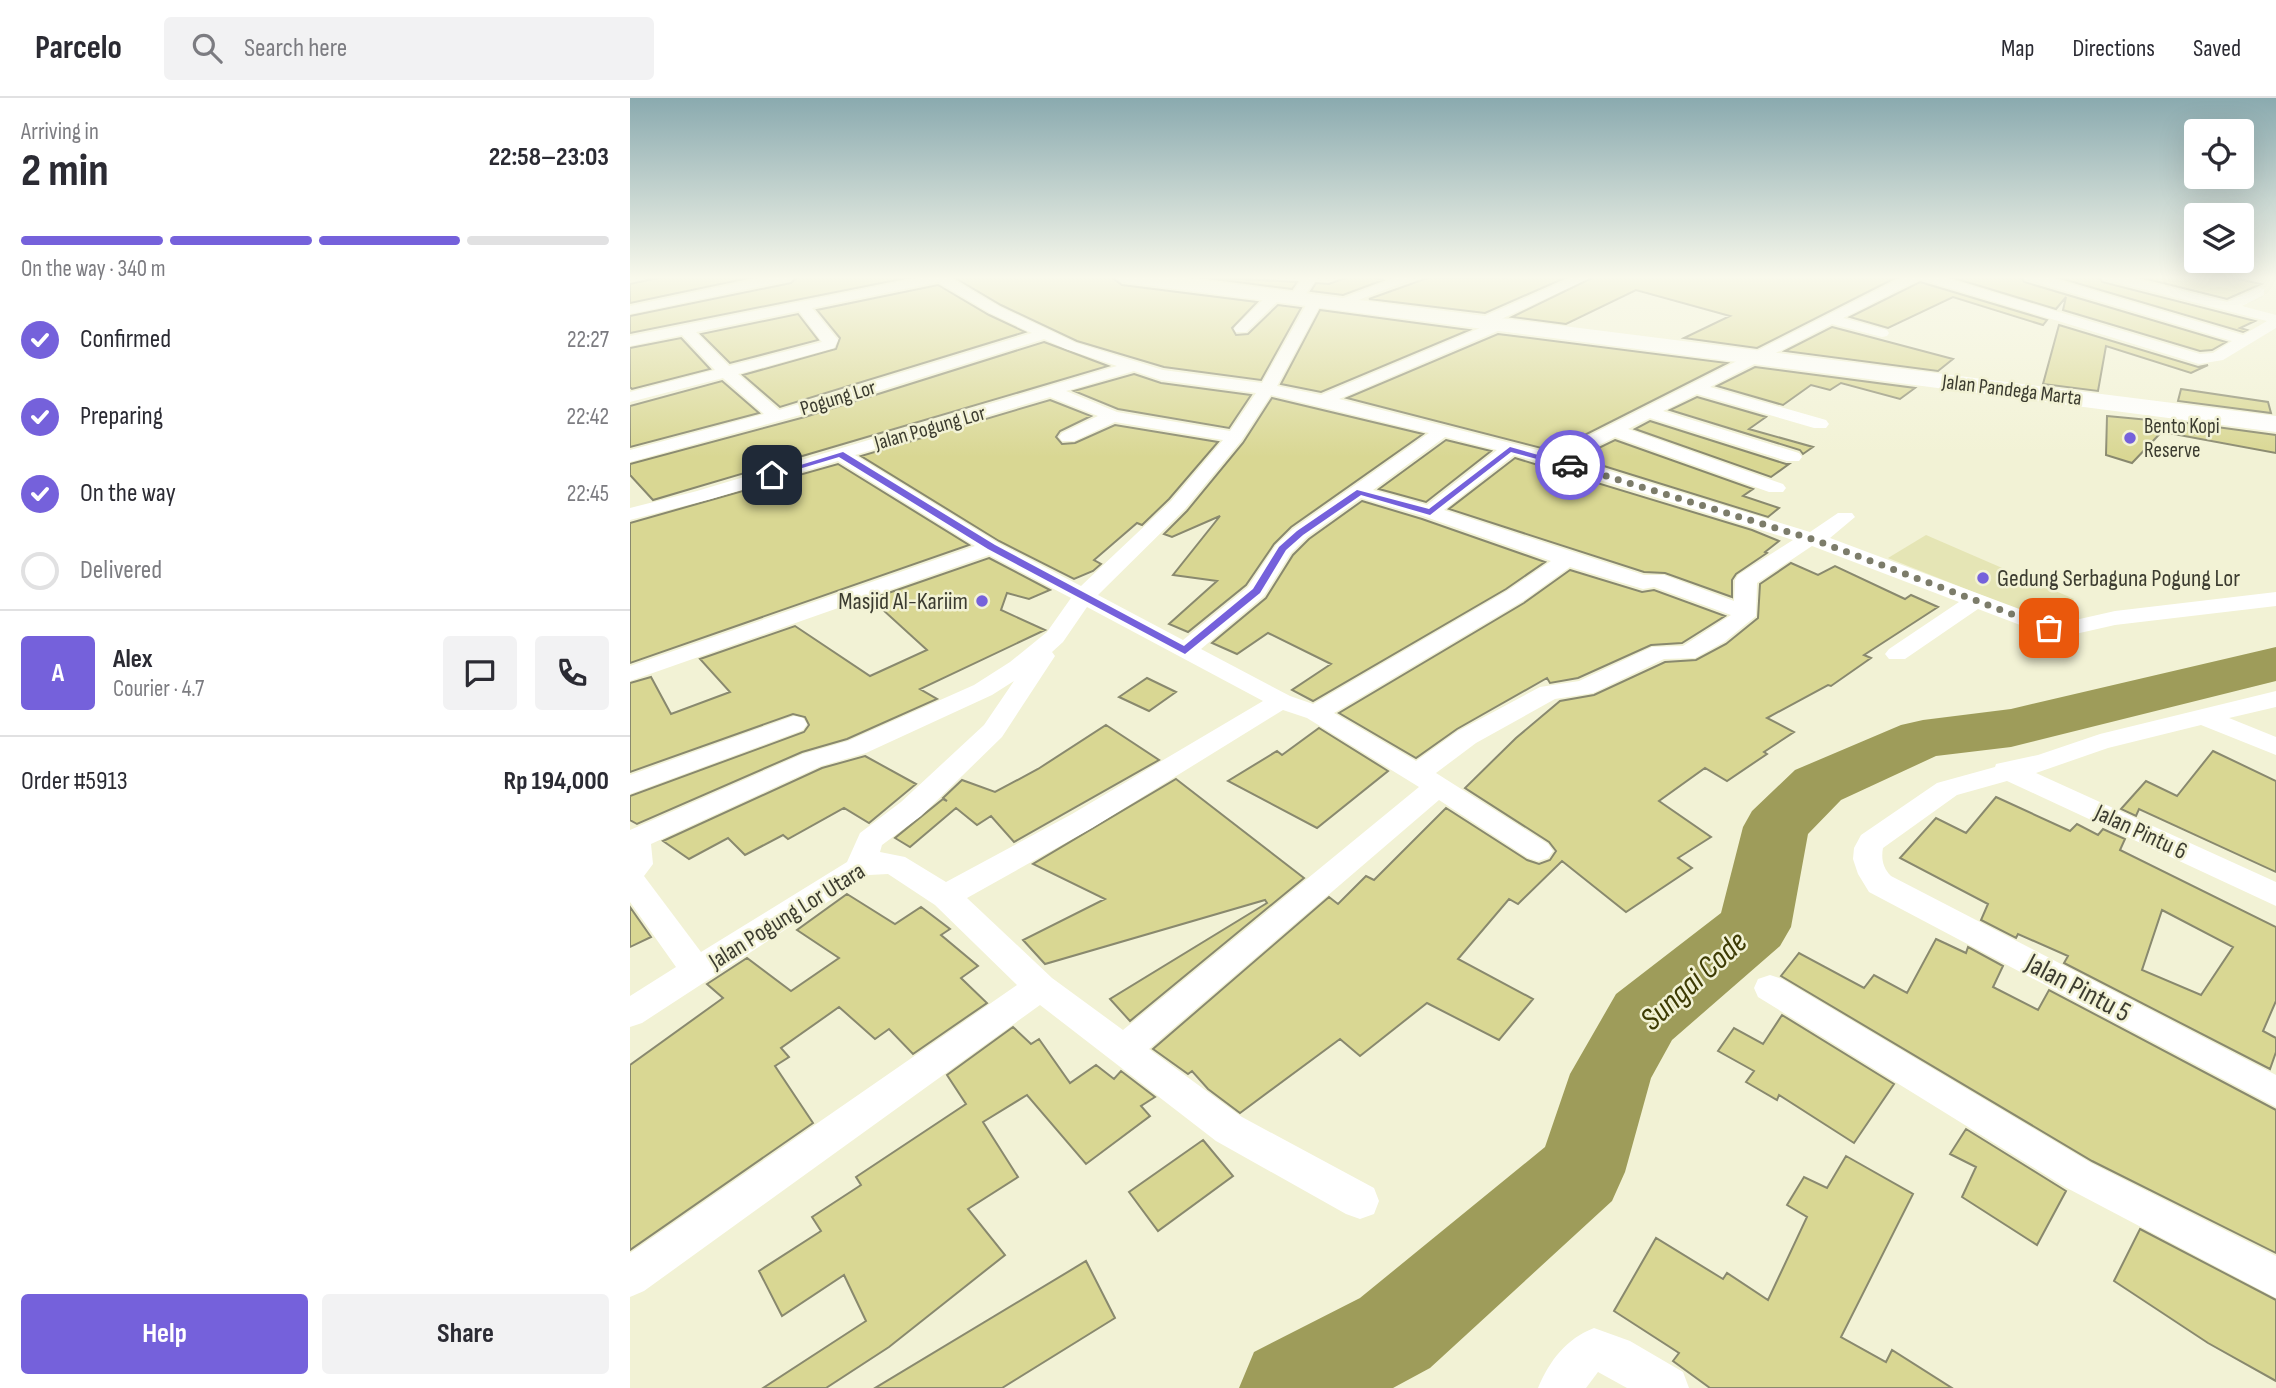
<!DOCTYPE html>
<html lang="en">
<head>
<meta charset="utf-8">
<style>
	body { margin:0; font-family:"Sofia Sans Condensed",sans-serif; background:#f2f2f3; color:#2b2b33; height:100vh; display:flex; flex-direction:column; font-size:26px; white-space:nowrap }
	* { box-sizing:border-box; margin:0 }
	p { font-size:23px; color:#7c7c81 }
	.icon { flex:none; width:38px; height:38px; fill:none; stroke:currentColor; stroke-width:2; stroke-linecap:round; stroke-linejoin:round }
	.map { position:relative; flex:1; overflow:hidden }
	.details { display:flex; flex-direction:column; background:#fff; width:630px }
	.details>* { flex:none }
	.buttons { position:absolute; left:1554px; top:21px; display:grid; gap:14px }
	.buttons a { display:grid; place-items:center; width:70px; height:70px; border-radius:7px; background:#fff; box-shadow:0 7px 28px #0002; font-size:35px }
	.pin { position:absolute; display:grid; place-items:center; width:60px; height:60px; color:#fff; margin:-30px; border-radius:14px; box-shadow:0 4px 10px #0006 }
	.courier { position:absolute; display:grid; place-items:center; width:70px; height:70px; margin:-35px; border:5px solid #7561db; border-radius:50%; background:#fff; color:#222; box-shadow:0 2px 9px #0007 }
	.overview em { font-style:normal; font-weight:700 }
	.overview div { display:flex; flex-direction:column-reverse }
	.overview { display:flex; align-items:center; justify-content:space-between; height:119px; padding:0 21px }
	h1 { font-size:46px; font-weight:700; line-height:52px }
	.bar { display:grid; grid-template-columns:repeat(4,1fr); gap:10px 7px; align-content:center; height:84px; padding:0 21px }
	.bar i { height:9px; border-radius:5px; background:#e1e1e2 }
	.bar .on { background:#7561db }
	.bar p { grid-column:span 4 }
	.line { display:flex; align-items:center; gap:18px; padding:0 21px; border-top:2px solid #e1e1e2 }
	.line div { flex:1 }
	.round { display:grid; place-items:center; flex:none; width:74px; height:74px; border-radius:7px; background:#f2f2f3 }
	ol { padding:0 21px; list-style:none }
	li { display:flex; align-items:center; gap:21px; height:77px }
	li p { margin-inline-start:auto }
	li .icon { padding:7px; border-radius:50%; background:#7561db; color:#fff; stroke-width:4 }
	li:last-child { color:#7c7c81 }
	li i { width:38px; height:38px; border:4px solid #e1e1e2; border-radius:50% }
	.action { display:flex; gap:14px; margin-top:auto; padding:14px 21px }
	.action a { flex:1; height:80px; border-radius:7px; background:#7561db; color:#fff; font-size:28px; font-weight:700; line-height:80px; text-align:center }
	.action a+a { background:#f2f2f3; color:#2b2b33 }
	header { display:flex; align-items:center; gap:42px; box-sizing:border-box; height:98px; padding:0 35px; background:#fff; border-bottom:2px solid #e1e1e2 }
	header strong { font-size:33px }
	nav { display:flex; gap:38px; margin-inline-start:auto; font-size:24px }
	.search { width:490px; height:63px; background:#f2f2f3; display:flex; align-items:center; gap:18px; box-sizing:border-box; padding:0 24px; border-radius:7px; color:#7c7c81; font-size:26px }
	main { display:flex; flex:1; min-height:0 }
	.map>svg:first-child { display:block }
	.green { fill:#e5e5b5 }
	.lines { fill:none; stroke-linecap:round; stroke-linejoin:round }
	.river { fill:#9e9c5a; fill-rule:evenodd }
	.building { fill:#d9d793; stroke:#89896e; stroke-width:2; fill-rule:evenodd }
	.street { fill:#fff; fill-rule:evenodd }
	.secondary { fill:#fff; fill-rule:evenodd }
	.route { fill:#7561db }
	.done { stroke:#7c7c6a; stroke-width:7; stroke-dasharray:0 12.6 }
	.poi-dot { fill:#7561db; stroke:#f2f2d5; stroke-width:2.5 }
	.labels { text-anchor:middle; dominant-baseline:central; stroke-width:5; stroke-linejoin:round; paint-order:stroke }
	.far-street-label { font-size:21px; fill:#3c3c30; stroke:#f2f2d5 }
	.far-poi-label { font-size:21px; fill:#3c3c30; stroke:#f2f2d5; text-anchor:start }
	.poi-label { font-size:24px; fill:#3c3c30; stroke:#f2f2d5; text-anchor:start }
	.street-label { font-size:24px; fill:#3c3c30; stroke:#f2f2d5 }
	.near-street-label { font-size:28px; fill:#3c3c30; stroke:#f2f2d5 }
	.near-water-label { font-size:32px; font-style:italic; fill:#3d3b04; stroke:#f2f2d5 }
</style>
</head>
<body>
<header>
<strong>Parcelo</strong>
<div class="search"><svg class="icon" aria-label="search" viewBox="0 0 24 24"><circle cx="10" cy="10" r="6"/><path d="M15 15l6 6"/></svg>Search here</div>
<nav><a>Map</a><a>Directions</a><a>Saved</a></nav>
</header>
<main>
<section class="details">
<div class="overview"><div><h1>2 min</h1><p>Arriving in</p></div><em>22:58–23:03</em></div>
<div class="bar"><i class="on"></i><i class="on"></i><i class="on"></i><i></i><p>On the way · 340 m</p></div>
<ol>
<li><svg class="icon" aria-label="check" viewBox="0 0 24 24"><path d="M5 12l5 5 9-10"/></svg>Confirmed<p>22:27</p></li>
<li><svg class="icon" aria-label="check" viewBox="0 0 24 24"><path d="M5 12l5 5 9-10"/></svg>Preparing<p>22:42</p></li>
<li><svg class="icon" aria-label="check" viewBox="0 0 24 24"><path d="M5 12l5 5 9-10"/></svg>On the way<p>22:45</p></li>
<li><i></i>Delivered</li>
</ol>
<div class="line" style="height:126px"><b class="round" style="background:#7561db;color:#fff">A</b><div><b>Alex</b><p>Courier · 4.7</p></div><a class="round"><svg class="icon" aria-label="chat" viewBox="0 0 24 24"><path d="M4 5h16v11H9l-5 4z"/></svg></a><a class="round"><svg class="icon" aria-label="phone" viewBox="0 0 24 24"><path d="M5 4h4l2 5-3 2q2 4 5 5l2-3 5 2v4C11 20 4 13 5 4z"/></svg></a></div>
<div class="line" style="height:91px"><div>Order #5913</div><b>Rp 194,000</b></div>
<div class="action"><a>Help</a><a>Share</a></div>
</section>
<div class="map">
<svg width="1646" height="1290" viewBox="0 0 1646 1290">
	<rect width="100%" height="100%" fill="#f2f2d5"/>
	<path class="green" d="M 1296,437 L 1444,501 L 1414,522 L 1258,460 Z"/>
	<g class="lines">
		<path class="river" d="M 1646,549 L 1646,583 L 1381,649 L 1306,658 L 1211,702 L 1178,736 L 1161,829 L 1150,848 L 1042,942 L 1021,980 L 995,1074 L 982,1103 L 800,1270 L 763,1290 L 609,1290 L 624,1254 L 730,1200 L 915,1049 L 940,976 L 986,896 L 1091,815 L 1113,729 L 1122,713 L 1165,672 L 1271,627 L 1293,622 L 1381,611 Z"/>
	</g>
	<path class="building" d="M 37,178 L 128,178 L 0,205 L 0,186 Z
		M 169,178 L 286,178 L 0,235 L 0,218 L 161,185 Z
		M 329,178 L 480,178 L 492,187 L 627,204 L 602,230 L 606,237 L 618,236 L 648,207 L 671,210 L 631,282 L 534,269 L 447,243 L 371,207 L 327,181 Z
		M 721,178 L 740,178 L 753,182 L 713,197 L 681,193 L 686,185 L 699,186 Z
		M 803,178 L 809,180 L 939,178 L 855,215 L 739,201 Z
		M 966,178 L 1269,178 L 1127,250 L 1054,240 L 1100,218 L 1006,192 L 936,226 L 882,219 Z
		M 1317,178 L 1390,178 L 1394,184 L 1596,244 L 1582,252 L 1570,253 L 1433,212 L 1436,199 L 1426,211 Z
		M 1423,178 L 1468,178 L 1472,184 L 1625,223 L 1610,230 L 1617,232 L 1613,234 Z
		M 1505,178 L 1595,178 L 1631,186 L 1597,201 Z
		M 569,179 L 667,184 L 662,191 Z
		M 1290,184 L 1417,222 L 1413,227 L 1323,199 L 1258,230 L 1220,219 Z
		M 308,187 L 359,217 L 395,234 L 150,309 L 113,277 L 206,251 L 210,240 L 187,212 Z
		M 690,212 L 839,232 L 691,294 L 651,286 Z
		M 168,216 L 188,242 L 100,265 L 71,236 Z
		M 1429,227 L 1568,269 L 1578,267 L 1561,275 L 1476,248 L 1468,293 L 1413,286 Z
		M 1202,229 L 1240,239 L 1323,261 L 1308,273 L 1155,253 Z
		M 868,236 L 1097,265 L 923,353 L 717,300 Z
		M 51,240 L 80,271 L 2,291 L 0,289 L 0,250 Z
		M 414,244 L 478,268 L 23,402 L 0,377 L 0,366 L 175,319 Z
		M 1125,269 L 1285,290 L 1270,301 L 1211,285 L 1200,292 L 1181,287 L 1153,307 L 1087,288 Z
		M 504,276 L 531,285 L 621,297 L 599,330 L 488,311 L 444,293 Z
		M 92,283 L 129,315 L 0,349 L 0,308 Z
		M 1551,291 L 1638,304 L 1641,315 L 1548,303 Z
		M 1067,299 L 1136,319 L 1119,331 L 1183,349 L 1173,356 L 1170,352 L 1040,312 Z
		M 642,300 L 793,336 L 661,429 L 644,446 L 616,487 L 558,534 L 539,526 L 587,483 L 543,477 L 590,418 L 542,439 L 534,436 L 557,413 L 613,345 Z
		M 420,302 L 461,318 L 430,333 L 426,339 L 432,346 L 445,345 L 485,327 L 588,344 L 539,401 L 512,427 L 507,425 L 464,462 L 471,466 L 463,473 L 444,481 L 369,443 L 231,358 Z
		M 1477,318 L 1541,324 L 1502,365 L 1476,357 Z
		M 1020,323 L 1156,366 L 1159,366 L 1141,379 L 1005,331 Z
		M 1542,323 L 1646,337 L 1646,355 L 1538,335 Z
		M 816,342 L 861,353 L 796,404 L 749,391 Z
		M 985,342 L 1123,391 L 1113,398 L 1149,410 L 1138,419 L 948,360 Z
		M 885,360 L 1122,432 L 1149,443 L 1135,454 L 1137,455 L 1106,476 L 1102,482 L 1102,499 L 1035,475 L 1014,474 L 819,411 Z
		M 208,366 L 339,447 L 0,565 L 0,425 Z
		M 732,403 L 792,421 L 915,464 L 876,491 L 683,603 L 662,592 L 701,566 L 638,535 L 607,556 L 582,545 L 636,500 L 663,457 L 679,441 Z
		M 359,460 L 420,492 L 399,501 L 377,495 L 371,512 L 415,532 L 290,591 L 307,601 L 217,641 L 172,654 L 7,726 L 0,722 L 0,698 L 174,634 L 179,627 L 175,619 L 163,616 L 0,674 L 0,585 L 21,579 L 41,616 L 100,594 L 70,561 L 165,528 L 240,578 L 297,552 L 241,501 Z
		M 1161,465 L 1188,477 L 1205,468 L 1275,501 L 1281,497 L 1308,509 L 1234,557 L 1241,560 L 1201,588 L 1198,587 L 1137,620 L 1164,634 L 1134,654 L 1137,656 L 1097,683 L 1075,670 L 1029,703 L 1081,739 L 1048,760 L 1062,770 L 996,814 L 932,763 L 888,806 L 879,801 L 828,861 L 903,901 L 869,942 L 797,905 L 730,958 L 710,941 L 610,1015 L 578,991 L 562,973 L 558,976 L 523,951 L 699,799 L 708,806 L 736,778 L 744,782 L 816,710 L 897,762 L 909,766 L 920,762 L 926,753 L 919,744 L 835,690 L 886,640 L 930,603 L 964,597 L 1035,564 L 1066,562 L 1096,546 L 1128,520 L 1130,486 Z
		M 940,472 L 1012,494 L 1024,492 L 1095,518 L 1052,545 L 1021,547 L 948,580 L 920,585 L 917,580 L 827,631 L 786,660 L 709,615 L 894,505 Z
		M 517,580 L 546,594 L 519,613 L 489,599 Z
		M 476,627 L 529,662 L 384,744 L 361,718 L 347,727 L 326,710 L 280,749 L 265,740 L 313,701 L 317,703 L 313,700 L 332,682 L 365,694 L 408,671 Z
		M 689,630 L 758,673 L 687,730 L 598,683 L 647,653 L 652,657 Z
		M 1583,653 L 1646,683 L 1646,774 L 1509,711 L 1506,718 L 1491,711 L 1516,683 L 1547,698 Z
		M 235,658 L 286,686 L 239,725 L 214,710 L 158,741 L 153,737 L 115,757 L 98,740 L 59,761 L 33,743 L 192,670 Z
		M 546,681 L 674,780 L 500,923 L 480,901 L 637,805 L 635,802 L 415,866 L 393,842 L 475,801 L 403,766 Z
		M 1366,699 L 1440,733 L 1447,726 L 1468,737 L 1473,731 L 1495,741 L 1490,752 L 1646,829 L 1646,903 L 1633,933 L 1646,940 L 1646,954 L 1640,971 L 1434,865 L 1438,858 L 1388,836 L 1386,840 L 1351,822 L 1358,806 L 1270,760 L 1306,720 L 1336,735 ZM 1532,812 L 1603,849 L 1571,897 L 1512,872 Z
		M 217,796 L 265,826 L 291,809 L 320,831 L 311,837 L 348,868 L 331,880 L 357,905 L 283,956 L 259,931 L 245,941 L 209,909 L 151,950 L 159,959 L 145,968 L 183,1025 L 0,1152 L 0,967 L 93,900 L 77,886 L 117,860 L 161,893 L 209,860 L 167,832 Z
		M 0,809 L 21,839 L 0,849 Z
		M 1306,841 L 1336,855 L 1338,849 L 1373,868 L 1363,889 L 1408,912 L 1419,892 L 1646,1012 L 1646,1155 L 1462,1063 L 1151,878 L 1169,855 L 1234,890 L 1244,877 L 1277,895 Z
		M 1152,917 L 1264,986 L 1224,1045 L 1149,997 L 1147,1002 L 1116,984 L 1124,973 L 1088,953 L 1104,930 L 1133,946 Z
		M 383,929 L 401,946 L 409,941 L 440,985 L 466,967 L 484,981 L 491,973 L 525,999 L 511,1008 L 520,1018 L 456,1066 L 397,997 L 353,1024 L 388,1079 L 338,1111 L 375,1157 L 259,1249 L 196,1290 L 133,1290 L 236,1223 L 214,1177 L 152,1218 L 129,1173 L 191,1133 L 182,1119 L 231,1087 L 226,1079 L 336,1006 L 317,977 Z
		M 1336,1031 L 1436,1093 L 1407,1147 L 1332,1099 L 1346,1069 L 1320,1056 Z
		M 573,1042 L 603,1078 L 528,1133 L 499,1094 Z
		M 1216,1058 L 1283,1096 L 1211,1239 L 1256,1264 L 1262,1252 L 1322,1290 L 1080,1290 L 1043,1263 L 1049,1255 L 984,1213 L 1026,1140 L 1093,1181 L 1097,1175 L 1138,1202 L 1177,1119 L 1157,1107 L 1174,1079 L 1197,1090 Z
		M 1510,1131 L 1646,1202 L 1646,1283 L 1578,1245 L 1484,1183 Z
		M 456,1163 L 485,1220 L 372,1290 L 245,1290 Z"/>
	<g class="lines">
		<path class="street" d="M 141,178 L 167,178 L 160,182 L 0,216 L 0,208 Z
			M 299,178 L 326,178 L 322,181 L 370,209 L 446,245 L 533,272 L 632,285 L 679,202 L 681,199 L 691,199 L 693,202 L 647,288 L 691,297 L 855,228 L 848,227 L 846,224 L 848,221 L 946,178 L 964,178 L 869,222 L 877,223 L 879,226 L 877,229 L 709,301 L 923,356 L 1275,178 L 1308,178 L 1570,256 L 1583,255 L 1602,243 L 1395,181 L 1393,178 L 1414,178 L 1613,237 L 1637,223 L 1473,181 L 1471,178 L 1494,178 L 1597,204 L 1629,190 L 1634,191 L 1634,197 L 1612,208 L 1646,217 L 1646,230 L 1593,262 L 1569,266 L 1290,181 L 1213,220 L 1257,232 L 1259,235 L 1257,238 L 1252,239 L 1202,226 L 1080,289 L 1196,322 L 1199,326 L 1196,330 L 1184,330 L 1067,296 L 1033,313 L 1169,355 L 1172,359 L 1169,363 L 1157,363 L 1020,320 L 998,331 L 1153,386 L 1156,390 L 1153,394 L 1139,394 L 985,339 L 941,361 L 1180,434 L 1208,415 L 1222,415 L 1225,419 L 1200,440 L 1424,524 L 1432,525 L 1485,513 L 1646,494 L 1646,508 L 1485,527 L 1432,539 L 1411,535 L 1348,511 L 1275,561 L 1259,561 L 1255,556 L 1259,551 L 1329,504 L 1182,448 L 1127,485 L 1126,518 L 1094,544 L 1065,560 L 1034,561 L 963,595 L 925,601 L 846,645 L 806,675 L 918,746 L 923,753 L 918,760 L 908,763 L 898,760 L 809,702 L 519,951 L 612,1019 L 744,1090 L 749,1103 L 744,1116 L 730,1121 L 716,1116 L 586,1043 L 410,907 L 14,1193 L 0,1199 L 0,1155 L 387,887 L 305,807 L 258,776 L 239,777 L 12,925 L 0,929 L 0,898 L 46,869 L 0,804 L 0,732 L 173,656 L 218,643 L 344,587 L 380,564 L 417,534 L 441,500 L 359,457 L 0,583 L 0,568 L 345,448 L 208,363 L 81,401 L 0,422 L 0,410 L 67,393 L 487,268 L 436,251 L 414,241 L 174,316 L 0,364 L 0,352 L 134,316 L 93,280 L 0,304 L 0,294 L 85,272 L 52,237 L 0,248 L 0,238 ZM 308,184 L 360,215 L 402,235 L 149,312 L 108,276 L 204,250 L 208,242 L 182,210 ZM 169,213 L 192,244 L 99,268 L 66,234 ZM 504,273 L 531,282 L 626,295 L 600,333 L 487,314 L 436,293 ZM 641,297 L 799,335 L 663,431 L 646,447 L 618,489 L 553,542 L 468,497 L 555,411 L 611,343 ZM 420,299 L 468,318 L 432,335 L 429,339 L 432,343 L 444,343 L 485,324 L 593,342 L 541,403 L 451,488 L 368,445 L 225,357 ZM 815,339 L 867,352 L 797,407 L 743,392 ZM 884,357 L 918,366 L 1163,442 L 1108,477 L 1105,482 L 1104,503 L 1034,477 L 1014,477 L 814,412 ZM 731,400 L 793,418 L 921,463 L 877,493 L 683,606 L 660,598 L 571,551 L 634,498 L 661,455 L 677,439 ZM 940,469 L 1013,491 L 1024,489 L 1101,517 L 1053,548 L 1022,549 L 949,583 L 910,589 L 828,633 L 786,663 L 704,615 L 893,503 ZM 457,509 L 633,603 L 442,716 L 316,784 L 275,759 L 250,754 L 252,747 L 291,718 L 372,639 L 425,558 L 422,554 L 433,544 ZM 384,583 L 354,627 L 271,704 L 230,735 L 217,764 L 71,854 L 14,778 L 23,766 L 21,746 L 191,668 L 236,655 L 362,597 ZM 653,612 L 677,620 L 789,689 L 493,932 L 422,880 L 337,800 L 462,730 Z
			M 674,178 L 688,178 L 671,203 L 661,203 L 659,200 Z
			M 770,178 L 790,178 L 713,208 L 708,209 L 701,205 Z
			M 646,193 L 653,197 L 651,200 L 616,234 L 606,234 L 604,231 L 606,228 L 641,194 Z
			M 1646,593 L 1646,609 L 1599,620 L 1646,639 L 1646,657 L 1571,627 L 1478,650 L 1406,675 L 1646,784 L 1646,808 L 1377,683 L 1327,697 L 1253,750 C 1251,761 1253,770 1261,778 L 1646,977 L 1646,1009 L 1239,794 L 1228,776 L 1223,761 L 1224,750 L 1231,737 L 1307,685 L 1365,669 L 1366,666 L 1408,657 L 1470,636 Z
			M 164,618 L 173,620 L 177,626 L 173,632 L 0,696 L 0,677 Z
			M 1140,877 L 1152,881 L 1461,1065 L 1646,1158 L 1646,1200 L 1435,1089 L 1128,899 L 1124,890 L 1128,881 Z
			M 964,1230 L 1000,1243 L 1053,1274 L 1059,1290 L 997,1290 L 968,1274 L 956,1290 L 908,1290 C 920,1262 936,1241 964,1230 Z"/>
		<path class="secondary" d="M 482,178 L 539,178 L 1646,318 L 1646,334 L 492,184 Z"/>
	</g>
	<linearGradient id="sky" x2="0" y2="1"><stop stop-color="#8aaaaf"/><stop offset="0.5" stop-color="#f9f9ec"/><stop offset="1" stop-color="#f9f9ec" stop-opacity="0"/></linearGradient>
	<rect width="1646" height="359" fill="url(#sky)"/>
	<path class="route" d="M 880,349 L 944,367 L 940,370 L 881,354 L 800,417 L 731,397 L 673,437 L 656,452 L 630,495 L 555,556 L 358,451 L 209,359 L 142,379 L 138,377 L 213,354 L 365,447 L 554,548 L 623,491 L 649,449 L 667,433 L 727,392 L 799,411 Z"/>
	<g class="lines">
		<path class="done" d="M 940,367 L 1185,442 L 1419,530"/>
	</g>
	<g class="poi-dot">
		<circle cx="1500" cy="340" r="7"/>
		<circle cx="1353" cy="480" r="7"/>
		<circle cx="352" cy="503" r="7"/>
	</g>
	<g class="labels">
		<g class="far-street-label">
			<text transform="translate(1382 292) rotate(7)">Jalan Pandega Marta</text>
			<text transform="translate(208 300) rotate(-17)">Pogung Lor</text>
			<text transform="translate(300 330) rotate(-16)">Jalan Pogung Lor</text>
		</g>
		<g class="far-poi-label">
			<text x="1514" y="328">Bento Kopi<tspan x="1514" dy="24">Reserve</tspan></text>
		</g>
		<g class="poi-label">
			<text x="1367" y="480">Gedung Serbaguna Pogung Lor</text>
			<text x="338" y="503" text-anchor="end">Masjid Al-Kariim</text>
		</g>
		<g class="street-label">
			<text transform="translate(1511 734) rotate(25)">Jalan Pintu 6</text>
			<text transform="translate(157 818) rotate(-32)">Jalan Pogung Lor Utara</text>
		</g>
		<g class="near-street-label">
			<text transform="translate(1448 890) rotate(28)">Jalan Pintu 5</text>
		</g>
		<g class="near-water-label">
			<text transform="translate(1064 883) rotate(-42)">Sungai Code</text>
		</g>
	</g>
</svg>
<div class="buttons">
<a><svg class="icon" aria-label="locate" viewBox="0 0 24 24"><circle cx="12" cy="12" r="6"/><path d="M12 2v4M12 18v4M2 12h4M18 12h4"/></svg></a>
<a><svg class="icon" aria-label="layers" viewBox="0 0 24 24"><path d="M12 4l9 5-9 5-9-5zM3 14l9 5 9-5"/></svg></a>
</div>
<div class="pin" style="left:1419px;top:530px;background:#ea580c"><svg class="icon" aria-label="bag" viewBox="0 0 24 24"><path d="M5 8h14l-1 12H6zM9 8a3 3 0 0 1 6 0"/></svg></div>
<div class="pin" style="left:142px;top:377px;background:#1f2937"><svg class="icon" aria-label="home" viewBox="0 0 24 24"><path d="M3 11l9-7 9 7M6 9v11h12V9"/></svg></div>
<div class="courier" style="left:940px;top:367px"><svg class="icon" aria-label="car" viewBox="0 0 24 24"><path d="M5 17H2v-5l4-1 3-4h7l3 4 3 1v5h-3M9 17h6M6 11h13"/><circle cx="7" cy="17" r="2"/><circle cx="17" cy="17" r="2"/></svg></div>
</div>
</main>
</body>
</html>
